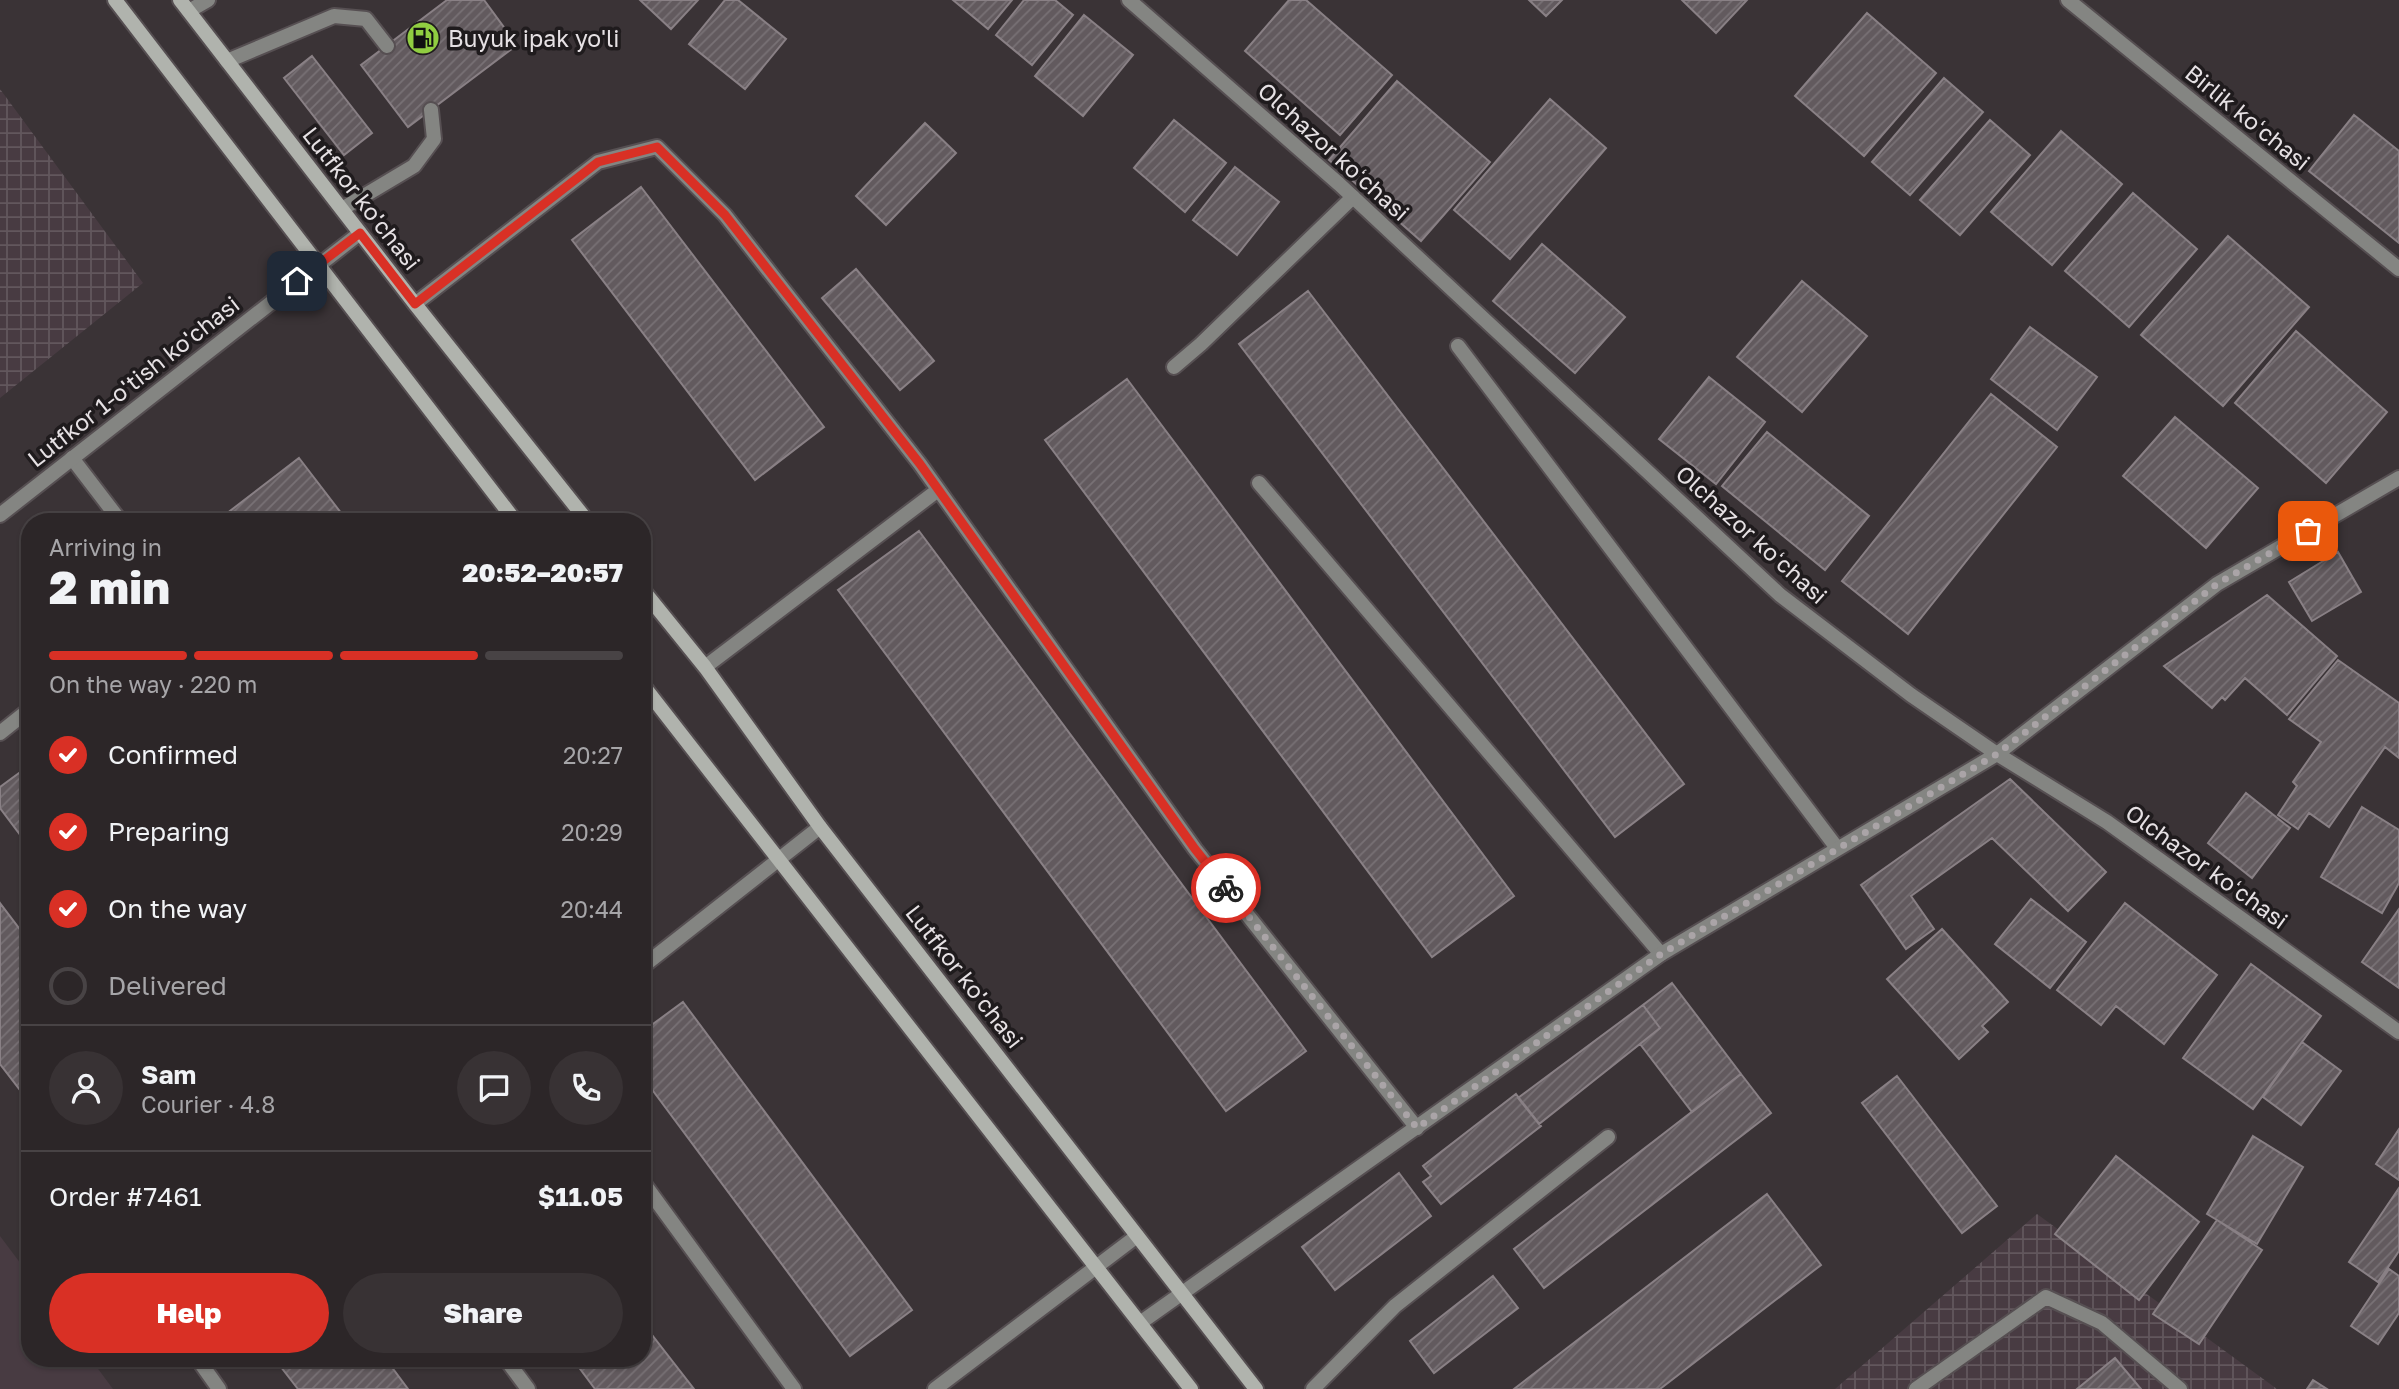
<!DOCTYPE html>
<html lang="en">
<head>
<meta charset="utf-8">
<style>
	body { margin:0; font-family:"Golos Text",sans-serif; background:#383234; color:#f1f3f6; height:100vh; display:flex; flex-direction:column; font-size:26px; white-space:nowrap }
	* { box-sizing:border-box; margin:0 }
	p { font-size:23px; color:#a6a5a8 }
	.icon { flex:none; width:38px; height:38px; fill:none; stroke:currentColor; stroke-width:2; stroke-linecap:round; stroke-linejoin:round }
	.map { position:relative; flex:1; overflow:hidden }
	.sheet { position:absolute; left:21px; top:513px; width:630px; height:854px; display:flex; flex-direction:column; background:#2c2628; border-radius:28px; box-shadow:0 2px 5px #0004,0 0 0 2px #484345 }
	.sheet>* { flex:none }
	.pin { position:absolute; display:grid; place-items:center; width:60px; height:60px; color:#fff; margin:-30px; border-radius:14px; box-shadow:0 4px 10px #0006 }
	.courier { position:absolute; display:grid; place-items:center; width:70px; height:70px; margin:-35px; border:5px solid #d93025; border-radius:50%; background:#fff; color:#222; box-shadow:0 2px 9px #0007 }
	.summary em { font-style:normal; font-weight:800 }
	.summary div { display:flex; flex-direction:column-reverse }
	.summary { display:flex; align-items:center; justify-content:space-between; height:119px; padding:0 28px }
	h1 { font-size:46px; font-weight:800; line-height:52px }
	.bar { display:grid; grid-template-columns:repeat(4,1fr); gap:10px 7px; align-content:center; height:84px; padding:0 28px }
	.bar i { height:9px; border-radius:5px; background:#484345 }
	.bar .on { background:#d93025 }
	.bar p { grid-column:span 4 }
	.line { display:flex; align-items:center; gap:18px; padding:0 28px; border-top:2px solid #484345 }
	.line div { flex:1 }
	.round { display:grid; place-items:center; flex:none; width:74px; height:74px; border-radius:37px; background:#383234 }
	ol { padding:0 28px; list-style:none }
	li { display:flex; align-items:center; gap:21px; height:77px }
	li p { margin-inline-start:auto }
	li .icon { padding:7px; border-radius:50%; background:#d93025; color:#fff; stroke-width:4 }
	li:last-child { color:#a6a5a8 }
	li i { width:38px; height:38px; border:4px solid #484345; border-radius:50% }
	.button { display:flex; gap:14px; margin-top:auto; padding:14px 28px }
	.button a { flex:1; height:80px; border-radius:42px; background:#d93025; color:#fff; font-size:28px; font-weight:800; line-height:80px; text-align:center }
	.button a+a { background:#383234; color:#f1f3f6 }
	.map>svg:first-child { display:block }
	.built { fill:#483b42 }
	.industrial { fill:url(#industrial-grid) }
	.building { fill:url(#building-hatch); stroke:#898085; stroke-width:2 }
	.lines { fill:none; stroke-linecap:round; stroke-linejoin:round }
	.service-casing { stroke:#564f52; stroke-width:18 }
	.minor-casing { stroke:#564f52; stroke-width:18 }
	.secondary-casing { stroke:#564f52; stroke-width:18 }
	.service { stroke:#848582; stroke-width:14 }
	.minor { stroke:#848582; stroke-width:14 }
	.secondary { stroke:#b0b3ad; stroke-width:14 }
	.done { stroke:#aaa4a7; stroke-width:7; stroke-dasharray:0 12.6 }
	.route { stroke:#d93025; stroke-width:9 }
	.labels { text-anchor:middle; dominant-baseline:central; stroke-width:7; stroke-linejoin:round; paint-order:stroke }
	.poi-label { font-size:23px; fill:#e6e1e4; stroke:#1f1b1d; text-anchor:start }
	.street-label { font-size:23px; fill:#e6e1e4; stroke:#1f1b1d }
</style>
</head>
<body>
<div class="map">
<svg width="2399" height="1389" viewBox="0 0 2399 1389">
	<defs>
		<pattern id="industrial-grid" width="8" height="8" patternUnits="userSpaceOnUse" patternTransform="scale(1.75)"><rect width="8" height="8" fill="#483b42"/><path d="M0 4h8M4 0v8" fill="none" stroke="#62575d"/></pattern>
		<pattern id="building-hatch" width="6" height="6" patternUnits="userSpaceOnUse" patternTransform="scale(1.75)"><rect width="6" height="6" fill="#625a5e"/><path d="M-1 1l2-2M0 6l6-6M5 7l2-2" fill="none" stroke="#787175"/></pattern>
	</defs>
	<rect width="100%" height="100%" fill="#3a3336"/>
	<path class="built" d="M 0,1236 L 30,1276 L 30,1358 L 90,1358 L 113,1389 L 0,1389 Z"/>
	<path class="industrial" d="M 0,89 L 143,283 L 0,398 Z
		M 2037,1214 L 2277,1389 L 1835,1389 Z"/>
	<path class="building" d="M 447,0 L 484,0 L 517,45 L 408,127 L 361,65 Z
		M 640,0 L 698,0 L 671,29 Z
		M 725,0 L 738,0 L 786,39 L 745,89 L 689,44 Z
		M 953,0 L 1012,0 L 988,29 Z
		M 1024,0 L 1055,0 L 1073,15 L 1032,65 L 996,35 Z
		M 1289,0 L 1306,0 L 1392,75 L 1340,135 L 1245,51 Z
		M 1529,0 L 1562,0 L 1546,16 Z
		M 1682,0 L 1747,0 L 1716,33 Z
		M 1867,13 L 1936,73 L 1864,156 L 1795,96 Z
		M 1084,15 L 1133,55 L 1083,116 L 1035,76 Z
		M 312,56 L 372,133 L 344,155 L 284,78 Z
		M 1944,78 L 1983,112 L 1910,195 L 1872,162 Z
		M 1397,81 L 1490,162 L 1421,241 L 1329,160 Z
		M 1550,99 L 1606,148 L 1510,259 L 1454,210 Z
		M 2354,115 L 2399,151 L 2399,243 L 2309,171 Z
		M 1174,120 L 1226,163 L 1185,212 L 1134,168 Z
		M 1990,120 L 2030,155 L 1960,235 L 1920,200 Z
		M 925,123 L 956,153 L 886,225 L 856,196 Z
		M 2061,131 L 2122,184 L 2052,265 L 1991,212 Z
		M 1235,167 L 1279,202 L 1237,255 L 1193,220 Z
		M 641,187 L 824,427 L 755,480 L 572,240 Z
		M 2133,193 L 2197,249 L 2129,327 L 2065,271 Z
		M 2228,236 L 2309,307 L 2223,406 L 2141,335 Z
		M 1542,244 L 1625,317 L 1575,373 L 1493,301 Z
		M 856,269 L 934,361 L 900,390 L 822,298 Z
		M 1802,281 L 1867,336 L 1802,412 L 1737,357 Z
		M 1308,291 L 1684,784 L 1615,837 L 1239,344 Z
		M 2030,327 L 2097,377 L 2057,430 L 1991,379 Z
		M 2296,331 L 2387,412 L 2326,483 L 2235,403 Z
		M 1709,377 L 1765,422 L 1716,484 L 1659,439 Z
		M 1127,379 L 1514,896 L 1432,957 L 1045,440 Z
		M 1991,394 L 2057,447 L 1908,634 L 1842,581 Z
		M 2175,417 L 2258,488 L 2206,548 L 2123,476 Z
		M 1767,432 L 1869,516 L 1825,570 L 1722,486 Z
		M 299,458 L 348,522 L 231,522 L 226,514 Z
		M 919,531 L 1306,1051 L 1226,1111 L 838,590 Z
		M 2338,552 L 2361,592 L 2312,621 L 2289,582 Z
		M 2267,595 L 2337,656 L 2287,715 L 2245,678 L 2225,700 L 2222,697 L 2212,708 L 2164,666 Z
		M 2338,660 L 2399,703 L 2399,758 L 2385,747 L 2329,827 L 2309,813 L 2298,829 L 2278,815 L 2297,786 L 2293,782 L 2321,742 L 2289,719 Z
		M 30,765 L 30,848 L 0,808 L 0,787 Z
		M 2010,779 L 2106,872 L 2068,911 L 1992,838 L 1911,896 L 1934,929 L 1906,949 L 1861,885 Z
		M 2246,793 L 2290,828 L 2252,878 L 2208,843 Z
		M 2362,807 L 2399,830 L 2399,883 L 2382,913 L 2321,877 Z
		M 2031,899 L 2086,942 L 2050,988 L 1995,944 Z
		M 0,903 L 25,936 L 30,932 L 30,1103 L 0,1064 Z
		M 2125,903 L 2217,975 L 2164,1044 L 2116,1006 L 2101,1025 L 2057,990 Z
		M 2399,909 L 2399,988 L 2362,962 Z
		M 1942,929 L 2008,1002 L 1982,1026 L 1988,1032 L 1959,1059 L 1887,979 Z
		M 2251,964 L 2321,1016 L 2253,1109 L 2183,1058 Z
		M 1672,983 L 1741,1074 L 1692,1112 L 1640,1044 L 1660,1028 L 1643,1005 Z
		M 683,1002 L 912,1310 L 850,1356 L 642,1076 L 642,1032 Z
		M 1643,1005 L 1660,1028 L 1539,1124 L 1518,1098 Z
		M 2302,1042 L 2341,1071 L 2301,1125 L 2263,1097 Z
		M 1741,1074 L 1771,1113 L 1544,1288 L 1514,1249 Z
		M 1897,1076 L 1997,1206 L 1962,1233 L 1862,1103 Z
		M 1516,1094 L 1541,1126 L 1441,1204 L 1423,1182 L 1431,1176 L 1423,1166 Z
		M 2399,1129 L 2399,1180 L 2376,1164 Z
		M 2253,1136 L 2303,1167 L 2257,1244 L 2207,1214 Z
		M 2116,1156 L 2199,1222 L 2139,1300 L 2055,1234 Z
		M 1399,1173 L 1431,1216 L 1335,1290 L 1302,1247 Z
		M 2399,1188 L 2399,1251 L 2378,1282 L 2349,1262 Z
		M 1767,1194 L 1821,1265 L 1660,1389 L 1514,1389 Z
		M 2217,1220 L 2262,1250 L 2199,1344 L 2153,1314 Z
		M 2389,1269 L 2399,1276 L 2399,1313 L 2378,1344 L 2351,1326 Z
		M 1493,1276 L 1518,1308 L 1434,1373 L 1410,1341 Z
		M 642,1322 L 694,1389 L 595,1389 L 572,1358 L 642,1358 Z
		M 274,1358 L 385,1358 L 408,1389 L 298,1389 Z
		M 2115,1358 L 2141,1389 L 2077,1389 Z
		M 2313,1380 L 2327,1389 L 2307,1389 Z"/>
	<g class="lines">
		<defs>
			<path id="service" d="M 189,11 L 208,0
				M 227,61 L 334,16 L 366,19 L 387,46
				M 342,209 L 414,166 L 434,139 L 431,110
				M 415,304 L 598,162 L 657,147 L 725,215 L 920,464 L 1195,849 L 1417,1128
				M 1458,346 L 1837,848
				M 1174,367 L 1201,344 L 1353,197
				M 72,458 L 121,522
				M 1259,483 L 1661,954
				M 705,667 L 938,490
				M 0,733 L 30,709
				M 642,967 L 820,827
				M 642,1181 L 794,1389
				M 197,1358 L 219,1389
				M 505,1358 L 528,1389
				M 1313,1389 L 1395,1306 L 1608,1137
				M 1916,1389 L 2046,1297 L 2102,1323 L 2180,1389"/>
			<path id="minor" d="M 1129,0 L 1339,184 L 1780,595 L 1911,695 L 1997,754 L 2107,822 L 2399,1032
				M 2068,0 L 2399,269
				M 0,515 L 360,233
				M 1140,1323 L 1661,954 L 1997,754 L 2217,584 L 2399,478
				M 935,1389 L 1137,1236"/>
			<path id="secondary" d="M 115,0 L 516,522
				M 180,0 L 415,304 L 588,522
				M 642,589 L 705,667 L 820,827 L 1256,1389
				M 642,684 L 1191,1389"/>
		</defs>
		<use href="#service" class="service-casing"/>
		<use href="#minor" class="minor-casing"/>
		<use href="#secondary" class="secondary-casing"/>
		<use href="#service" class="service"/>
		<use href="#minor" class="minor"/>
		<use href="#secondary" class="secondary"/>
	</g>
	<g class="lines">
		<path class="done" d="M 1226,888 L 1417,1128 L 1661,954 L 1997,754 L 2217,584 L 2308,531"/>
		<path class="route" d="M 297,281 L 360,233 L 415,304 L 598,162 L 657,147 L 725,215 L 920,464 L 1195,849 L 1226,888"/>
	</g>
	<defs>
		<symbol id="fuel-disc" viewBox="-11 -11 22 22"><circle r="9.5" fill="#90cd41" stroke="#1f1b1d"/><path d="M-5.5-6h7V0h2V4h1.3V-2.5L3-4.5l.8-.8L6-3V5H2.5V1h-1V6h-7ZM-4.2-4.7v3.2H.2V-4.7Z" fill="#111"/></symbol>
	</defs>
	<g fill-rule="evenodd">
		<use href="#fuel-disc" x="404" y="19" width="38" height="38"/>
	</g>
	<g class="labels">
		<g class="poi-label">
			<text x="448" y="38">Buyuk ipak yo'li</text>
		</g>
		<g class="street-label">
			<text transform="translate(2248 117) rotate(39)">Birlik koʻchasi</text>
			<text transform="translate(1334 151) rotate(42)">Olchazor koʻchasi</text>
			<text transform="translate(362 198) rotate(52)">Lutfkor ko'chasi</text>
			<text transform="translate(133 381) rotate(-38)">Lutfkor 1-o'tish ko'chasi</text>
			<text transform="translate(1752 534) rotate(42)">Olchazor koʻchasi</text>
			<text transform="translate(2207 866) rotate(36)">Olchazor koʻchasi</text>
			<text transform="translate(965 976) rotate(52)">Lutfkor ko'chasi</text>
		</g>
	</g>
</svg>
<div class="pin" style="left:2308px;top:531px;background:#ea580c"><svg class="icon" aria-label="bag" viewBox="0 0 24 24"><path d="M5 8h14l-1 12H6zM9 8a3 3 0 0 1 6 0"/></svg></div>
<div class="pin" style="left:297px;top:281px;background:#1f2937"><svg class="icon" aria-label="home" viewBox="0 0 24 24"><path d="M3 11l9-7 9 7M6 9v11h12V9"/></svg></div>
<div class="courier" style="left:1226px;top:888px"><svg class="icon" aria-label="bike" viewBox="0 0 24 24"><circle cx="6" cy="16" r="4"/><circle cx="18" cy="16" r="4"/><path d="M6 16l4-8h5l3 8M10 8l3 8H6M13 5h3"/></svg></div>
<section class="sheet">
<div class="summary"><div><h1>2 min</h1><p>Arriving in</p></div><em>20:52–20:57</em></div>
<div class="bar"><i class="on"></i><i class="on"></i><i class="on"></i><i></i><p>On the way · 220 m</p></div>
<ol>
<li><svg class="icon" aria-label="check" viewBox="0 0 24 24"><path d="M5 12l5 5 9-10"/></svg>Confirmed<p>20:27</p></li>
<li><svg class="icon" aria-label="check" viewBox="0 0 24 24"><path d="M5 12l5 5 9-10"/></svg>Preparing<p>20:29</p></li>
<li><svg class="icon" aria-label="check" viewBox="0 0 24 24"><path d="M5 12l5 5 9-10"/></svg>On the way<p>20:44</p></li>
<li><i></i>Delivered</li>
</ol>
<div class="line" style="height:126px"><a class="round"><svg class="icon" aria-label="person" viewBox="0 0 24 24"><circle cx="12" cy="8" r="4"/><path d="M4 21q1-7 8-7t8 7"/></svg></a><div><b>Sam</b><p>Courier · 4.8</p></div><a class="round"><svg class="icon" aria-label="chat" viewBox="0 0 24 24"><path d="M4 5h16v11H9l-5 4z"/></svg></a><a class="round"><svg class="icon" aria-label="phone" viewBox="0 0 24 24"><path d="M5 4h4l2 5-3 2q2 4 5 5l2-3 5 2v4C11 20 4 13 5 4z"/></svg></a></div>
<div class="line" style="height:91px"><div>Order #7461</div><b>$11.05</b></div>
<div class="button"><a>Help</a><a>Share</a></div>
</section>
</div>
</body>
</html>
